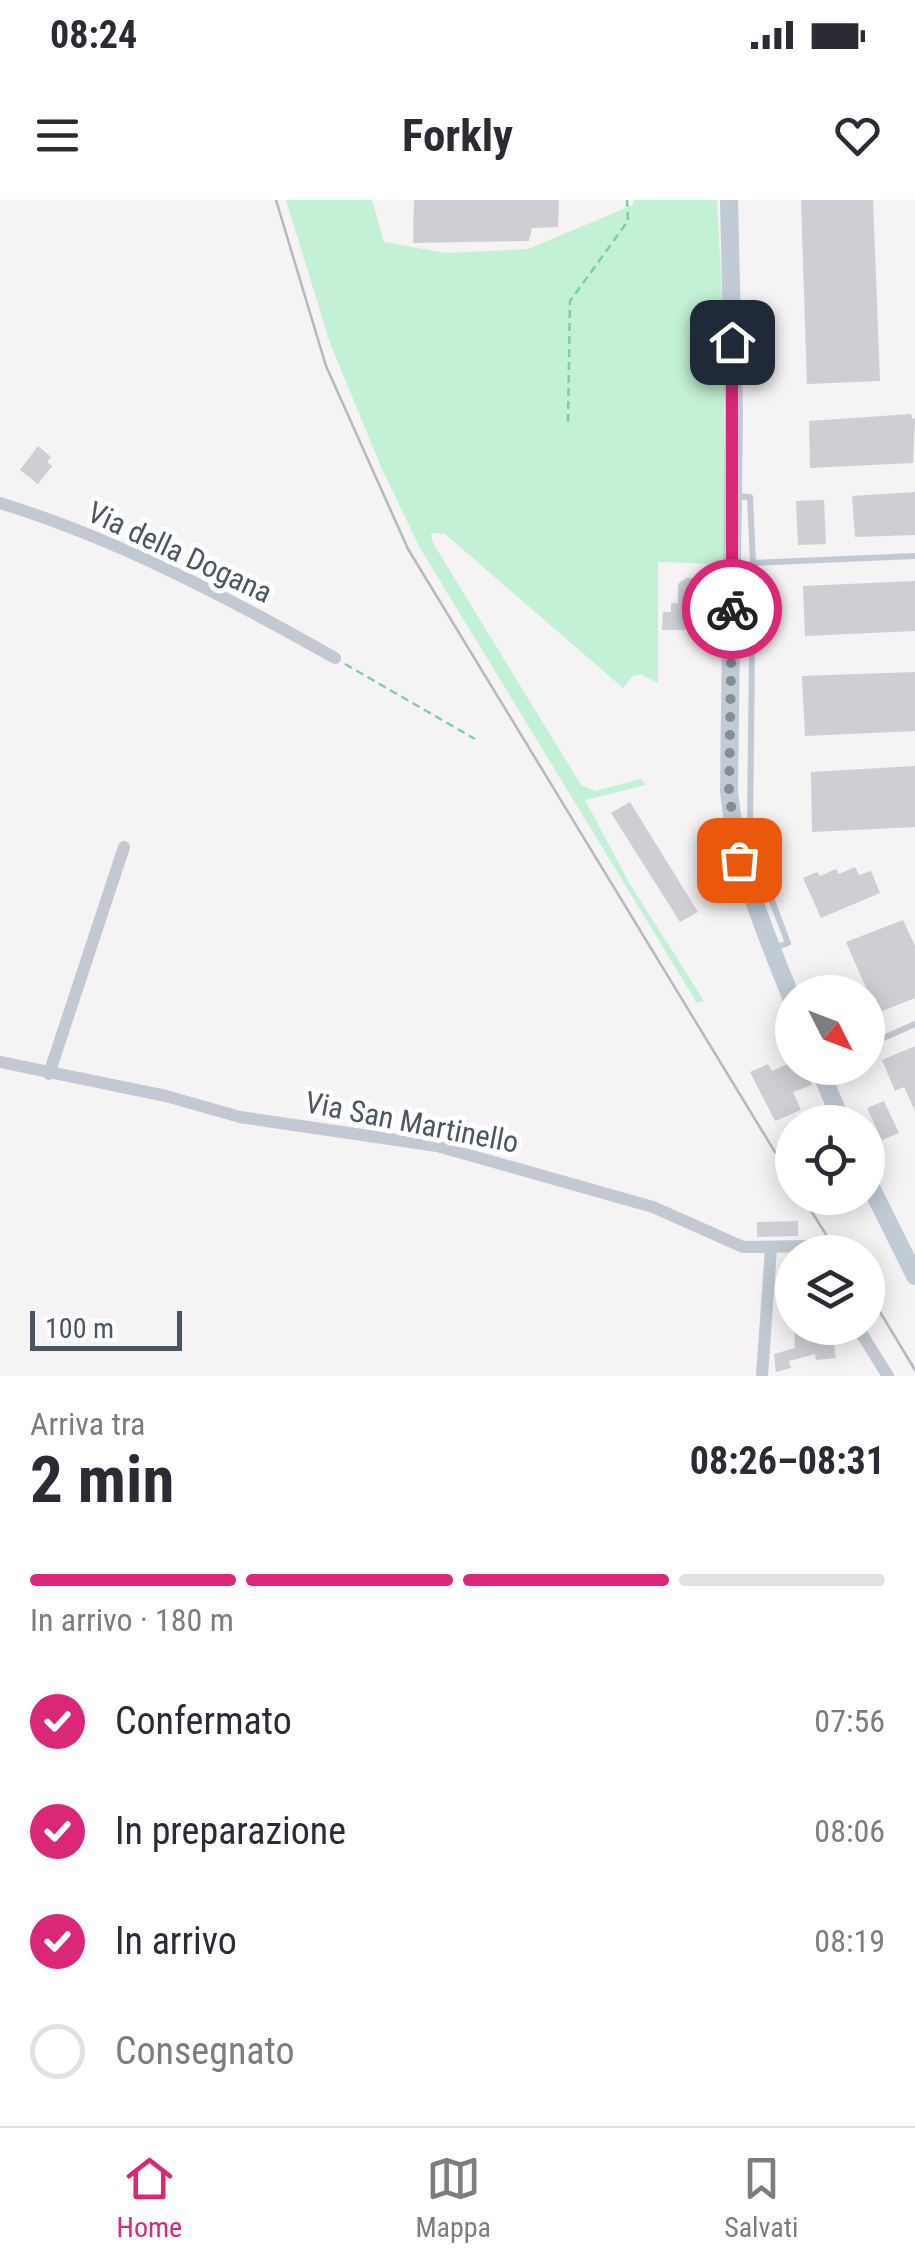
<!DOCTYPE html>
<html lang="it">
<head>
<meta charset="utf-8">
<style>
	body { margin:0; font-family:"Roboto Condensed",sans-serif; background:#f7f7f7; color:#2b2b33; height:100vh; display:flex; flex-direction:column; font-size:38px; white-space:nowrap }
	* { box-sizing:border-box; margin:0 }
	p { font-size:32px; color:#7c7c81 }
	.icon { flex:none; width:55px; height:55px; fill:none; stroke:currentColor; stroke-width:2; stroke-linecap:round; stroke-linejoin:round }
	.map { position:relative; height:1176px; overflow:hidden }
	.details { display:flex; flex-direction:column; background:#fff; flex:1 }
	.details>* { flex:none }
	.needle { width:65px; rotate:132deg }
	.tools { position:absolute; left:775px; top:775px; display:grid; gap:20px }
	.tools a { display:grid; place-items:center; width:110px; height:110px; border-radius:50%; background:#fff; box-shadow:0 5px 25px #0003; font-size:50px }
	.scale { position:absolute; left:30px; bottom:25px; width:152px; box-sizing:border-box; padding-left:10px; border:5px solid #4a5661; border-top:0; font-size:28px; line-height:35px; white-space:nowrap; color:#4a5661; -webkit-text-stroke:8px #fff; paint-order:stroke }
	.pin { position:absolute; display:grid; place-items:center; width:85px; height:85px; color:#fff; margin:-42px; border-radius:20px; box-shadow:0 5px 15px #0006 }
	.courier { position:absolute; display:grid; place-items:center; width:100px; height:100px; margin:-50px; border:8px solid #db2777; border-radius:50%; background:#fff; color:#222; box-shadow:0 2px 12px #0007 }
	.overview em { font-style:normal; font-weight:700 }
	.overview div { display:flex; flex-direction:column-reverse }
	.overview { display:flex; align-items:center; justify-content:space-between; height:170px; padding:0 30px }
	h1 { font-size:65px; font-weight:700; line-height:75px }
	.bar { display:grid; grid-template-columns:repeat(4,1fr); gap:15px 10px; align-content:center; height:120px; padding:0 30px }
	.bar i { height:12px; border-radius:8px; background:#e1e1e2 }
	.bar .selected { background:#db2777 }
	.bar p { grid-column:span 4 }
	ol { padding:0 30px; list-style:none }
	li { display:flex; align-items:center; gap:30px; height:110px }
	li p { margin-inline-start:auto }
	li .icon { padding:10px; border-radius:50%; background:#db2777; color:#fff; stroke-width:4 }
	li:last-child { color:#7c7c81 }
	li i { width:55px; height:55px; border:5px solid #e1e1e2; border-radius:50% }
	.status { display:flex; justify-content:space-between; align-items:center; height:70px; padding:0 50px; background:#fff; direction:ltr }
	.status svg { height:28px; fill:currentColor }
	header { display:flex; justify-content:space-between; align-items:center; height:130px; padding:0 30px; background:#fff; font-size:45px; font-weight:700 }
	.dock { display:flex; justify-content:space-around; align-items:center; height:140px; border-top:2px solid #e1e1e2; background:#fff; font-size:28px; color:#7c7c81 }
	.dock a { display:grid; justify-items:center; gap:5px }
	.dock .selected { color:#db2777 }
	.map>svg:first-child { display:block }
	.green { fill:#c3f1d5 }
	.building { fill:#cdcfd5 }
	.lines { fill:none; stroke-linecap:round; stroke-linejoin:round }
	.path { stroke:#7ad0a6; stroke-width:2.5; stroke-dasharray:8 5; stroke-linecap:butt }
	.service { stroke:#c1cad2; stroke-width:6 }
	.minor { stroke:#c1cad2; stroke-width:12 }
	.secondary { stroke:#c1cbd6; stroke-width:18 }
	.rail { stroke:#b5b8bd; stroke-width:2.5 }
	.done { stroke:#868d94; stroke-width:10; stroke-dasharray:0 18 }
	.route { stroke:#db2777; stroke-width:12 }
	.labels { text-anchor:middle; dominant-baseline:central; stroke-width:10; stroke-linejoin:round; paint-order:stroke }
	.street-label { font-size:30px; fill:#4a5661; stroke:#fff }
</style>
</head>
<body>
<div class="status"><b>08:24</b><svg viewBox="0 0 49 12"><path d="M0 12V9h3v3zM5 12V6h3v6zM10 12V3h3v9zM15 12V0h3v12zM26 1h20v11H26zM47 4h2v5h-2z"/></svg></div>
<header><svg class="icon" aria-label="menu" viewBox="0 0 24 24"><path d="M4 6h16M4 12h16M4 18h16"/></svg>Forkly<svg class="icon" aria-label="heart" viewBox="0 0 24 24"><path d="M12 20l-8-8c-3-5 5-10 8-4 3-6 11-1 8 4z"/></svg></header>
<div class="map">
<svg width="915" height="1176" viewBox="0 0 915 1176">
	<rect width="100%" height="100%" fill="#f5f3f3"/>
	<path class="green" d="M 286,0 L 372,0 L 384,42 L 446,53 L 528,49 L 633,5 L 633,0 L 717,0 L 724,134 L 725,364 L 658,362 L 658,483 L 640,474 L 632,477 L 623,488 L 445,334 L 431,333 L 433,343 L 581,585 L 595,591 L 641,579 L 646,585 L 585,600 L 630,684 L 704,801 L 697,803 L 420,348 L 381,267 L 330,143 Z"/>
	<path class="building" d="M 414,0 L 559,0 L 558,27 L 532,28 L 529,41 L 413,43 Z
		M 801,0 L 873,0 L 880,181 L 807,184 Z
		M 911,214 L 912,219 L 915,218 L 913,263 L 810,268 L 809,221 Z
		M 38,246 L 51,257 L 47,262 L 52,266 L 38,284 L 20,270 Z
		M 915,292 L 915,335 L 855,337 L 852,296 Z
		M 824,300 L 826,344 L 798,345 L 796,301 Z
		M 686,378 L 698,378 L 698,416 L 702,417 L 702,425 L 685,425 L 685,430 L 662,430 L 663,412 L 671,412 L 671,403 L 678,403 L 678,384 Z
		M 915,381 L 915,431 L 805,436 L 803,386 Z
		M 915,472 L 915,531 L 805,536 L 802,476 Z
		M 915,566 L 915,627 L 812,632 L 811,572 Z
		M 630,602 L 698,712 L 680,722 L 611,613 Z
		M 855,667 L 859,675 L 871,671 L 880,693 L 821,718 L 803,678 L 817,672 L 820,676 L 836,669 L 839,674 Z
		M 903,720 L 915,746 L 915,798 L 877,813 L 846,742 Z
		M 792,844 L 792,868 L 807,868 L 812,885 L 793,892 L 801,910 L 775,921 L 750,872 L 768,864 L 772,871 L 788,864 L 782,847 Z
		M 915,846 L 915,911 L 904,887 L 895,891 L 882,860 Z
		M 884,901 L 899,933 L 882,940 L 867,908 Z
		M 798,1021 L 798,1036 L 757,1037 L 757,1022 Z
		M 802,1128 L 831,1128 L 836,1158 L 816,1160 L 815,1154 L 789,1161 L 791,1168 L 776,1172 L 774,1154 L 795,1148 L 794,1130 Z"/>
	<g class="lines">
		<path class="path" d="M 568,222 L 570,101 L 628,21 L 627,0
			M 345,464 L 475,539"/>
		<path class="service" d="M 735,296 L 750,297 L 753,363 L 750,626 L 764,680 L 788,743 L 774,748
			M 753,363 L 915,356
			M 727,448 L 709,439 L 709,385 L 731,378
			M 868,845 L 915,824"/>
		<path class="minor" d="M 0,303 C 117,339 229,398 335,458
			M 0,862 L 166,896 L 240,917 L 437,946 L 653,1007 L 743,1047 L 803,1046 L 811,1052
			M 49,874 L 124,647
			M 858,1128 L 888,1176
			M 762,1176 L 771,1048"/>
		<path class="secondary" d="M 729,0 L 734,213 L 729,591 C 736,666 765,731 792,800
			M 819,868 L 842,922
			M 868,981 L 915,1076"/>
		<path class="rail" d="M 276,0 L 326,166 L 408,349 L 792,980
			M 803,998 L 837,1052
			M 868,1092 L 915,1170"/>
	</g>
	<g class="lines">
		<path class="done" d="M 732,409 L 729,592 L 739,660"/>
		<path class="route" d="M 732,409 L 732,142"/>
	</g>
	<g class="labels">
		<g class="street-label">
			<text transform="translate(180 352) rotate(25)">Via della Dogana</text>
			<text transform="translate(412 922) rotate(11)">Via San Martinello</text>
		</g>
	</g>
</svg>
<div class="tools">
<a><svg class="needle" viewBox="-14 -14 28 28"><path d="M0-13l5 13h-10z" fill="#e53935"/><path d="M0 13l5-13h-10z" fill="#7c7c81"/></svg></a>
<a><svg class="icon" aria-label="locate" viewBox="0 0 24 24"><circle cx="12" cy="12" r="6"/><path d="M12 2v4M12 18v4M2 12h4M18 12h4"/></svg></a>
<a><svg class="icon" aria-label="layers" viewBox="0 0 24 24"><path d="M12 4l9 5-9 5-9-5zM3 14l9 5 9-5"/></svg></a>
</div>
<div class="scale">100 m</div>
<div class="pin" style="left:739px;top:660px;background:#ea580c"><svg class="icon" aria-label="bag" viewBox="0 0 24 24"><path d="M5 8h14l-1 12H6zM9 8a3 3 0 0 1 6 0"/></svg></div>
<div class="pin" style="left:732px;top:142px;background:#1f2937"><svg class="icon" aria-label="home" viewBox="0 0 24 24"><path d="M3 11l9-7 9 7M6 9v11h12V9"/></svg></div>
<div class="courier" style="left:732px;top:409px"><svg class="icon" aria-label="bike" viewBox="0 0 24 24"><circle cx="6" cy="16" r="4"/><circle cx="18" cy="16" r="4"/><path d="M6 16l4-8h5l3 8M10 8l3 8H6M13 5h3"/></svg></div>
</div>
<section class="details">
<div class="overview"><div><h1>2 min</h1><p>Arriva tra</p></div><em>08:26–08:31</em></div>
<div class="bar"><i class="selected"></i><i class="selected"></i><i class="selected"></i><i></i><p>In arrivo · 180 m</p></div>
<ol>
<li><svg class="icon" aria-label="check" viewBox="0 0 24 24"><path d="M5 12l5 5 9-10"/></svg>Confermato<p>07:56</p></li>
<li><svg class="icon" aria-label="check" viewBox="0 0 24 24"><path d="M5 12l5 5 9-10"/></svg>In preparazione<p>08:06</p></li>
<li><svg class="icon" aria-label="check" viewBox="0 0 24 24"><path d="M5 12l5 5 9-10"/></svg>In arrivo<p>08:19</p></li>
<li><i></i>Consegnato</li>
</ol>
</section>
<nav class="dock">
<a class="selected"><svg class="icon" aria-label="home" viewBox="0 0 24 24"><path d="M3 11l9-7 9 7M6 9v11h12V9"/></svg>Home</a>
<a><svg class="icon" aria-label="map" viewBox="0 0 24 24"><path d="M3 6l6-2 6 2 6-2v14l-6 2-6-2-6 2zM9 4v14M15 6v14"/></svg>Mappa</a>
<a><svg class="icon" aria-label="saved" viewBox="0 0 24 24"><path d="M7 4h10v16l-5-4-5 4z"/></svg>Salvati</a>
</nav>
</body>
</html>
